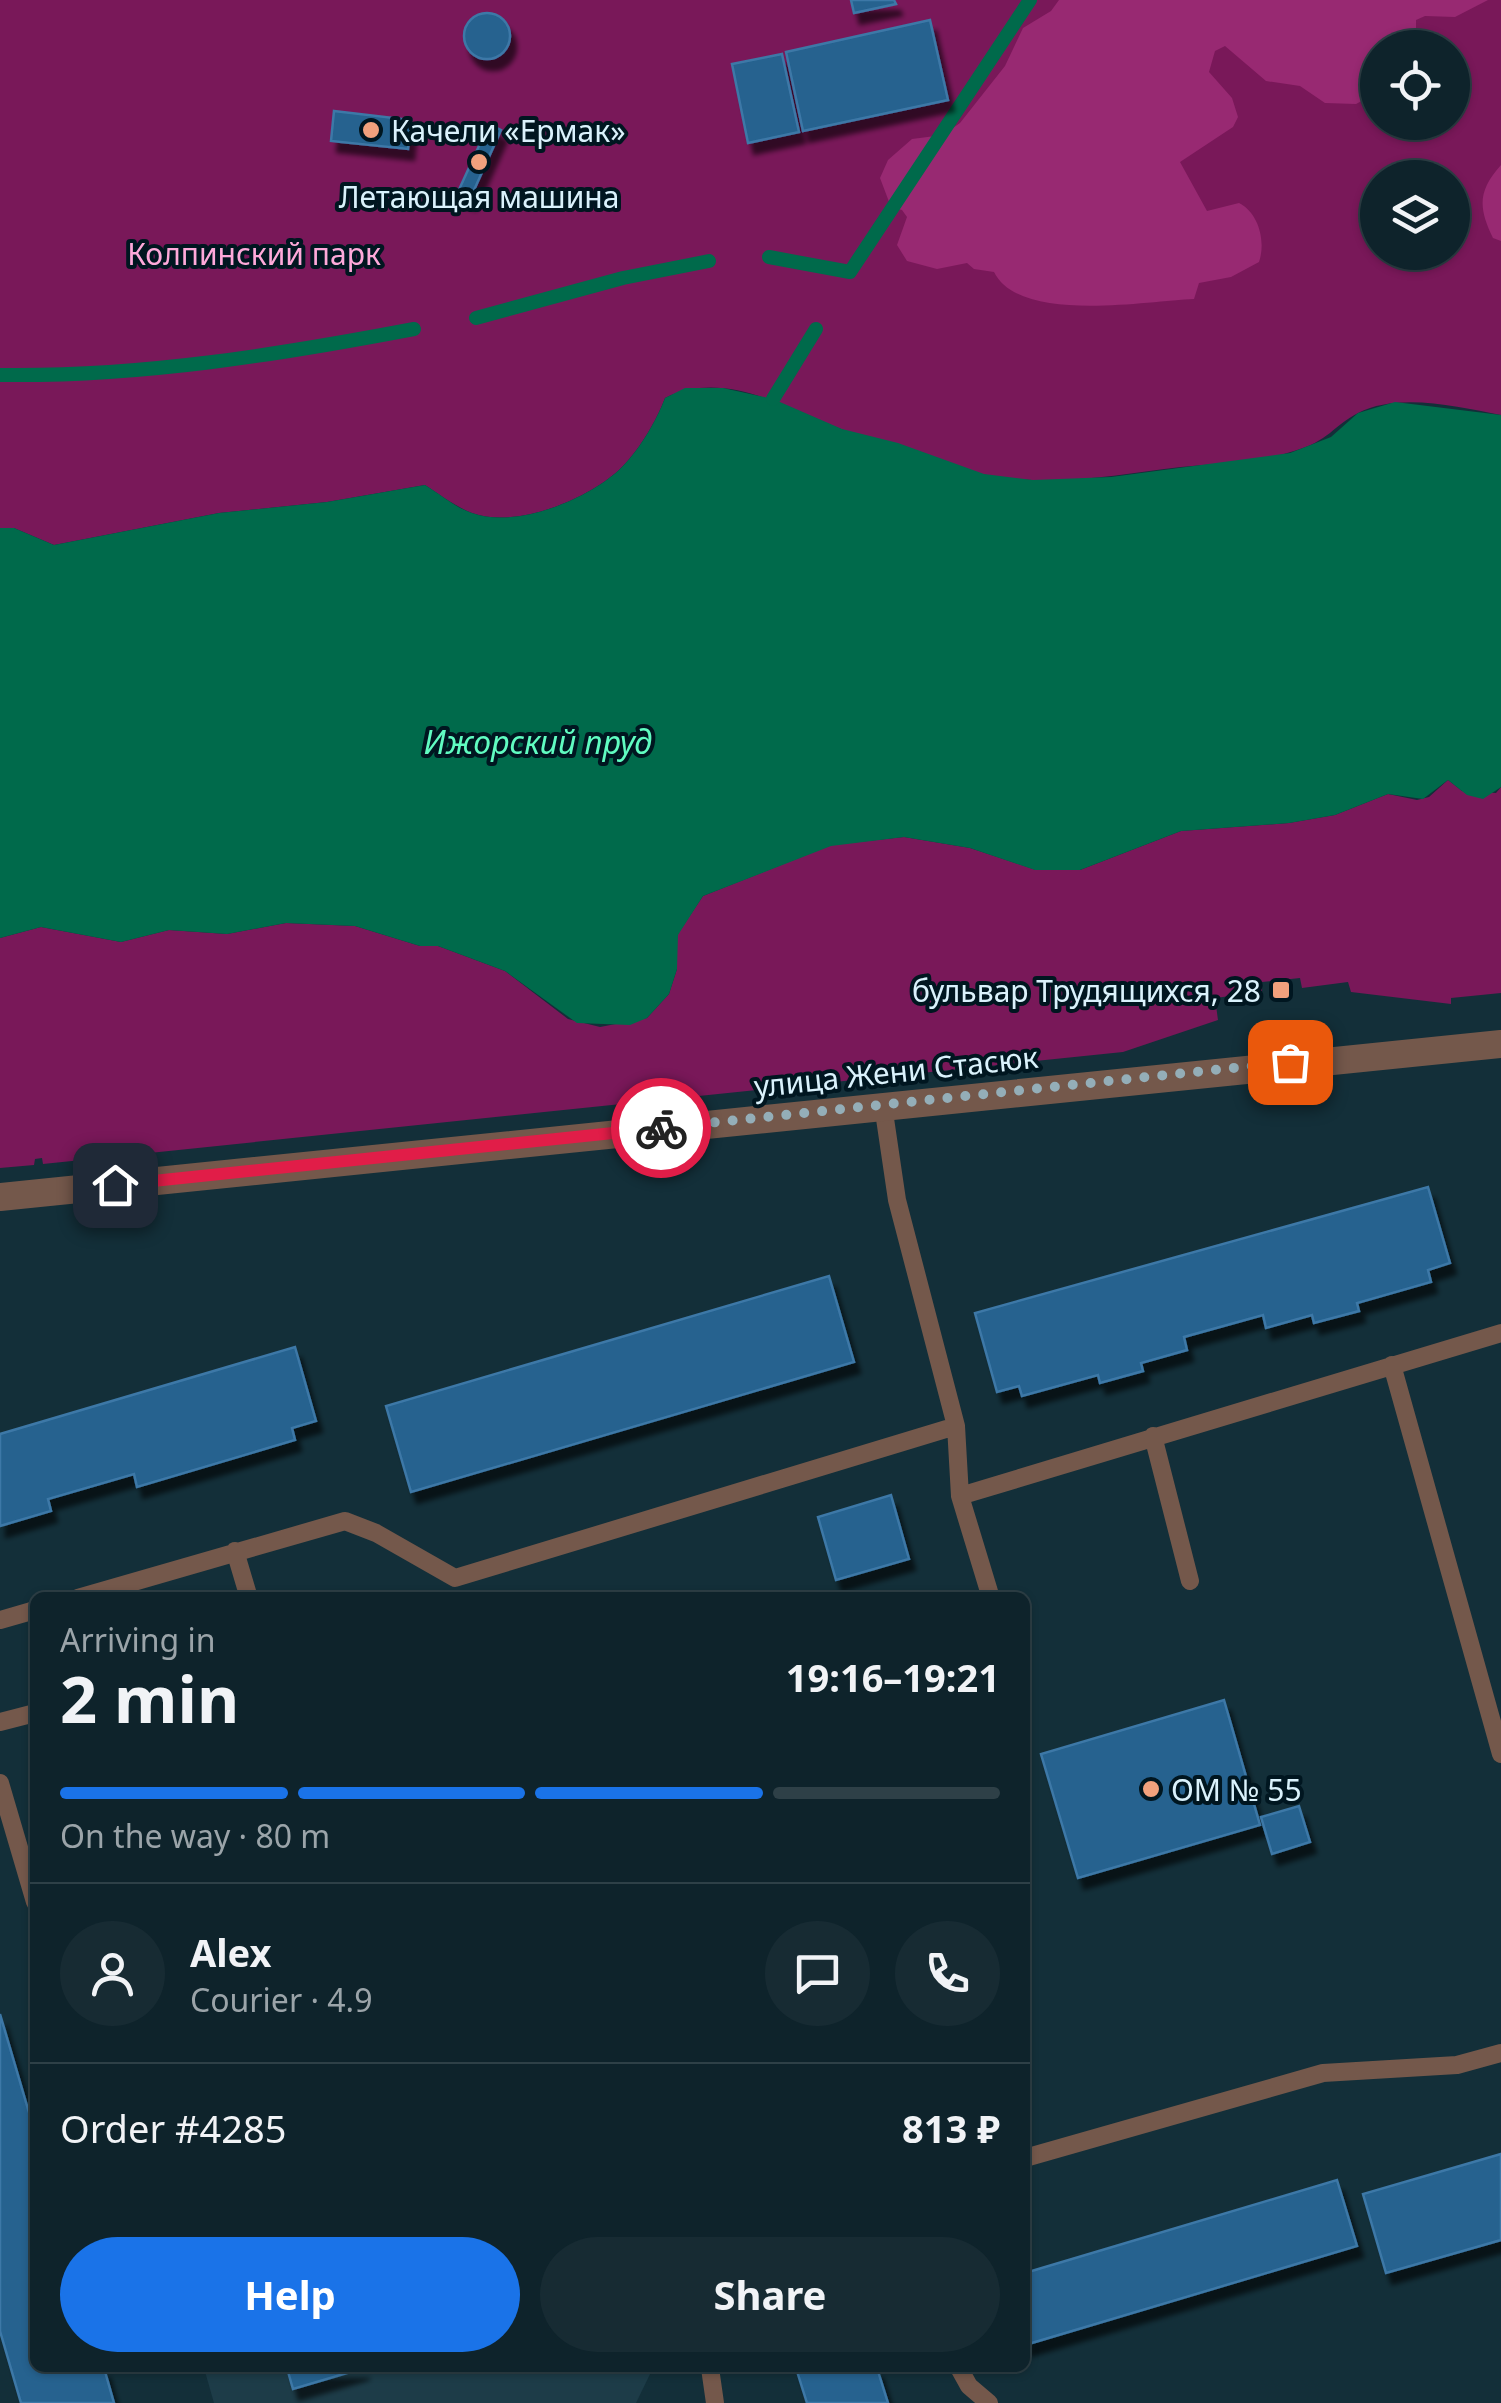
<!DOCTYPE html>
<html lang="en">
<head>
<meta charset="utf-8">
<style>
	body { margin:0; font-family:"Noto Sans",sans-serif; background:#172b33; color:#f1f3f6; height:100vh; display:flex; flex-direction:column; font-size:38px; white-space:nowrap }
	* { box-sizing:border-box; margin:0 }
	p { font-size:32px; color:#9ba4a9 }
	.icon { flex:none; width:55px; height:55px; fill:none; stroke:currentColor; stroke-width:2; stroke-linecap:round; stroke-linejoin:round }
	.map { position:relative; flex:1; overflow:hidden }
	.drawer { position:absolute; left:30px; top:1592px; width:1000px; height:780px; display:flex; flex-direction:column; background:#0e232b; border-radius:15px; box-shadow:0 2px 8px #0004,0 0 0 2px #2e4047 }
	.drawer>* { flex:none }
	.fabs { position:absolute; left:1360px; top:30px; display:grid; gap:20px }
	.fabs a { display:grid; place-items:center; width:110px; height:110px; border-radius:50%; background:#0e232b; box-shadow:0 2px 8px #0004,0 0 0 2px #2e4047; font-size:50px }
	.pin { position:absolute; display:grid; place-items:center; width:85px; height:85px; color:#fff; margin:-42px; border-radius:20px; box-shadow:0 5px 15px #0006 }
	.courier { position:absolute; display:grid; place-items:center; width:100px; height:100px; margin:-50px; border:8px solid #e11d48; border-radius:50%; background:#fff; color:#222; box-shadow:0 2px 12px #0007 }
	.summary em { font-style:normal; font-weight:700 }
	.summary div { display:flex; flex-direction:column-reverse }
	.summary { display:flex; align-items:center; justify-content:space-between; height:170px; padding:0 30px }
	h1 { font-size:65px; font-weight:700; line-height:75px }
	.bar { display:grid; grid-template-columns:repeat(4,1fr); gap:15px 10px; align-content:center; height:120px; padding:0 30px }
	.bar i { height:12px; border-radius:8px; background:#2e4047 }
	.bar .on { background:#1a73e8 }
	.bar p { grid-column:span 4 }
	.line { display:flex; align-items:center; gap:25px; padding:0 30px; border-top:2px solid #2e4047 }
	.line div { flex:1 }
	.round { display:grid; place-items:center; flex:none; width:105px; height:105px; border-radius:52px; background:#172b33 }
	.button { display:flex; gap:20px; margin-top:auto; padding:20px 30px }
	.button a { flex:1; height:115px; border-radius:60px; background:#1a73e8; color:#fff; font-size:40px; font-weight:700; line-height:115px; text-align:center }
	.button a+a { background:#172b33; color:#f1f3f6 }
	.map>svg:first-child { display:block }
	.built { fill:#1d3c48 }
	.green { fill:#791859; fill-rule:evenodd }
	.forest { fill:#982972 }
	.water { fill:#006a4b }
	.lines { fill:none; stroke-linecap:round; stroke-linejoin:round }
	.stream { stroke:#006a4b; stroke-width:14 }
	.building { fill:#25628f; stroke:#3d78a7; stroke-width:2.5; filter:url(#shadow) }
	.service { stroke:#74584b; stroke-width:18 }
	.minor { stroke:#74584b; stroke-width:28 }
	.done { stroke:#94aeb8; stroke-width:10; stroke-dasharray:0 18 }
	.route { stroke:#e11d48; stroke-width:12 }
	.poi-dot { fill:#f1a17d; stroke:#001620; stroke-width:4 }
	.labels { text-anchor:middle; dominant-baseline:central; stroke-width:8; stroke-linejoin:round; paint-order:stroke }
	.poi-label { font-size:30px; fill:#daf2fc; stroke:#001620; text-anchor:start }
	.park-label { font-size:30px; fill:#fea9da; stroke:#001620 }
	.street-label { font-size:30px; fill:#daf2fc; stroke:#001620 }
	.water-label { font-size:32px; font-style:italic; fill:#60fcc1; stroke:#001620 }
</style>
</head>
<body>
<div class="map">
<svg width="1501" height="2403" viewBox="0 0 1501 2403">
	<defs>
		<filter id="shadow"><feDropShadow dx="6" dy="11" stdDeviation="2.5" flood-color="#0009"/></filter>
	</defs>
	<rect width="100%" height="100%" fill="#132f39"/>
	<path class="built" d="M 204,2368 L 653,2368 L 636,2403 L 214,2403 Z"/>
	<path class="green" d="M 0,0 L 1501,0 L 1501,415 C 1458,407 1399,392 1358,413 C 1333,426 1329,441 1294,451 C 1258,463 1219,463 1181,467 C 1124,474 1065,485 1007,478 C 954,472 895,449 846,431 C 789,410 726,368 665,398 C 656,422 638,452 619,470 C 586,500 516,529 472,513 C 456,507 439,494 425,485 L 327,502 L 219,513 L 54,545 L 14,528 L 0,528 ZM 1378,48 L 1452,48 L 1452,122 L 1378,122 ZM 1378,178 L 1452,178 L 1452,252 L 1378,252 Z
		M 1448,780 L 1462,791 L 1496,793 L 1501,787 L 1501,993 L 1451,998 L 1451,1004 L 1351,992 L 1348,982 L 1302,988 L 1300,978 L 1262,982 L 1262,992 L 1215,998 L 1218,1020 L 1123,1052 L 43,1164 L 42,1158 L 35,1159 L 34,1165 L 0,1168 L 0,938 L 41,927 L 121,942 L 169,930 L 227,934 L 286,923 L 355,926 L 420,946 L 438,946 L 505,971 L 568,1019 L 600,1027 L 647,1018 L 669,994 L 677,969 L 677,935 L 703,896 L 831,845 L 904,837 L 970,848 L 1036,870 L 1080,870 L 1181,831 L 1289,823 L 1335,815 L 1388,794 L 1417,800 L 1429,797 Z"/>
	<path class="forest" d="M 1059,0 L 1488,0 L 1455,17 L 1425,16 L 1416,20 L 1416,47 L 1378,48 L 1377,93 L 1356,104 L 1325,103 L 1300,86 L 1266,81 L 1225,46 L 1215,51 L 1209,72 L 1232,98 L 1238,117 L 1233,127 L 1180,162 L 1207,211 L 1239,203 C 1259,213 1266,242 1259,262 L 1231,277 L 1199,283 L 1194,299 C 1144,301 1020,324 994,272 L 974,269 L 967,263 L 937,269 L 907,261 L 897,245 L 907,217 L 902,210 L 891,207 L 880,178 L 888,160 L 912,139 L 943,135 L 960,123 L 1005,66 L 1023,28 L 1051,11 Z
		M 1501,165 L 1501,241 L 1493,238 C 1478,207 1478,191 1501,165 Z"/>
	<path class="water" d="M 685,388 L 723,388 L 773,399 L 842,429 L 898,443 L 984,474 L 1033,480 L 1111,477 L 1290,453 L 1331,437 L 1358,413 L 1395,402 L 1501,415 L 1501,787 L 1483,799 L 1467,795 L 1448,780 L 1423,799 L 1388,794 L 1335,815 L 1289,823 L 1181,831 L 1080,870 L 1035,870 L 970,848 L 904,837 L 831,846 L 703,896 L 678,935 L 677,969 L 669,994 L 647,1018 L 630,1025 L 577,1023 L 505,971 L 438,946 L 420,946 L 355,926 L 286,923 L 227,934 L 169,930 L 121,942 L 41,927 L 0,938 L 0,528 L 14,528 L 54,545 L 219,513 L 327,502 L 425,485 C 440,494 456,508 472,513 C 516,529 586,500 619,470 C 638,452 656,422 665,398 Z"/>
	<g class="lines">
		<path class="stream" d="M 769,257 L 850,272 L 1030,0
			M 476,318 L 623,278 L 709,261
			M 0,375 C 140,377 277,355 414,329
			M 773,399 L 816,329"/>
	</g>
	<path class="building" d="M 851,0 L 894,0 L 896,4 L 854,13 Z
		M464 36a23 23 0 1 1 46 0a23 23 0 1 1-46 0Z
		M 930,20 L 948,100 L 803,131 L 786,52 Z
		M 782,54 L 799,132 L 748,143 L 732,64 Z
		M 334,111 L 411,120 L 408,149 L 331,141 Z
		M 489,124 L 501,130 L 470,199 L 457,194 Z
		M 1428,1187 L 1450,1263 L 1428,1270 L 1431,1282 L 1357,1303 L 1359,1311 L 1314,1323 L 1312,1315 L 1266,1328 L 1263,1315 L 1184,1337 L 1187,1350 L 1141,1363 L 1143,1371 L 1100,1383 L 1098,1375 L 1022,1396 L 1019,1386 L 997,1392 L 975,1313 Z
		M 829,1276 L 854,1362 L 411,1492 L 386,1406 Z
		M 295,1347 L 316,1421 L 292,1428 L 295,1440 L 137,1487 L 134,1474 L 48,1499 L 51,1511 L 0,1526 L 0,1434 Z
		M 891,1495 L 909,1559 L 836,1580 L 818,1517 Z
		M 1224,1700 L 1260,1825 L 1078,1878 L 1041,1754 Z
		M 1299,1806 L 1310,1842 L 1272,1854 L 1261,1817 Z
		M 0,2014 L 35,2133 L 35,2368 L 104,2368 L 114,2403 L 21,2403 L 0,2331 Z
		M 1501,2154 L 1501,2240 L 1386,2273 L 1363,2194 Z
		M 1337,2180 L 1357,2246 L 1025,2345 L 1025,2273 Z
		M 287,2368 L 364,2368 L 293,2389 Z
		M 796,2368 L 877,2368 L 888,2403 L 807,2403 Z"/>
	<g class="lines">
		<path class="service" d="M 883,1105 L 897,1200 L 956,1426 L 960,1496 L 991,1598
			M 1392,1365 L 1501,1754
			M 1153,1436 L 1190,1581
			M 960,1496 L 1501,1333
			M 235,1551 L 249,1598
			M 78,1598 L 345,1521 L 376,1533 L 455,1578 L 956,1426
			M 0,1620 L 35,1610
			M 0,1722 L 35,1713
			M 0,1783 L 35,1902
			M 1025,2158 L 1323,2073 L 1457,2065 L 1501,2053
			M 710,2368 L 715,2403
			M 959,2368 L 969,2386 L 989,2403"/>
		<path class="minor" d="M 0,1197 L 1501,1044"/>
	</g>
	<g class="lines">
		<path class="done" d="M 661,1128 L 1290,1062"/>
		<path class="route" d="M 115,1185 L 661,1128"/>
	</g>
	<g class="poi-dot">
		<circle cx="371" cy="130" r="10"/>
		<circle cx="479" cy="162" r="10"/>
		<rect x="1271" y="980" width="20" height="20" rx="5"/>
		<circle cx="1151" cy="1789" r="10"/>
	</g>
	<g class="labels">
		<g class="poi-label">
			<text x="391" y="130">Качели «Ермак»</text>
			<text x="479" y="196" text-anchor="middle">Летающая машина</text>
			<text x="1261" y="990" text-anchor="end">бульвар Трудящихся, 28</text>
			<text x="1171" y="1789">ОМ № 55</text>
		</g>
		<g class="park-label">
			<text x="254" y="253">Колпинский парк</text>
		</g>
		<g class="street-label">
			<text transform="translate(896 1071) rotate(-6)">улица Жени Стасюк</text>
		</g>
		<g class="water-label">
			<text x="538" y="741">Ижорский пруд</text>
		</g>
	</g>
</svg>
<div class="fabs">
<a><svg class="icon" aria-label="locate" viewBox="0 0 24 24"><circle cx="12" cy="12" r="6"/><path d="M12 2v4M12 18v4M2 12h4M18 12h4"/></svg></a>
<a><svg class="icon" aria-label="layers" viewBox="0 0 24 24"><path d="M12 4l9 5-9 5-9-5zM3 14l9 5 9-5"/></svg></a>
</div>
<div class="pin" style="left:1290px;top:1062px;background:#ea580c"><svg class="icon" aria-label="bag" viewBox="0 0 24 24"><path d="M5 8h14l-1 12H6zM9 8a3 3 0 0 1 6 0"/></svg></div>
<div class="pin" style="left:115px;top:1185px;background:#1f2937"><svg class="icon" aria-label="home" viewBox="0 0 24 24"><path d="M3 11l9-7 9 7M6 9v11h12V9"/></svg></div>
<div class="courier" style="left:661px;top:1128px"><svg class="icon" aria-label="bike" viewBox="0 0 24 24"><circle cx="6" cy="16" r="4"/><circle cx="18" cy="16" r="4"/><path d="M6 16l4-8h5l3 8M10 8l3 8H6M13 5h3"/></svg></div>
<section class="drawer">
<div class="summary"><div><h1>2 min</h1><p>Arriving in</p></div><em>19:16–19:21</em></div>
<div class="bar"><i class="on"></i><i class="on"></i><i class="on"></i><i></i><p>On the way · 80 m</p></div>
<div class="line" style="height:180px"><a class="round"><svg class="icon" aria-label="person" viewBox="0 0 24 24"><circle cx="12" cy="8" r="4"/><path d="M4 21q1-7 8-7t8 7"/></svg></a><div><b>Alex</b><p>Courier · 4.9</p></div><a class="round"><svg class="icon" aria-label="chat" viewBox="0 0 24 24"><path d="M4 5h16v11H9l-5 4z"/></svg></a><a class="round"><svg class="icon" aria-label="phone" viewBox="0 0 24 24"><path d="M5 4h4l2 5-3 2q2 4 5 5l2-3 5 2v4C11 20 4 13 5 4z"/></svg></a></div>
<div class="line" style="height:130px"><div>Order #4285</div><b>813 ₽</b></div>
<div class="button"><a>Help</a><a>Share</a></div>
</section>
</div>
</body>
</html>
